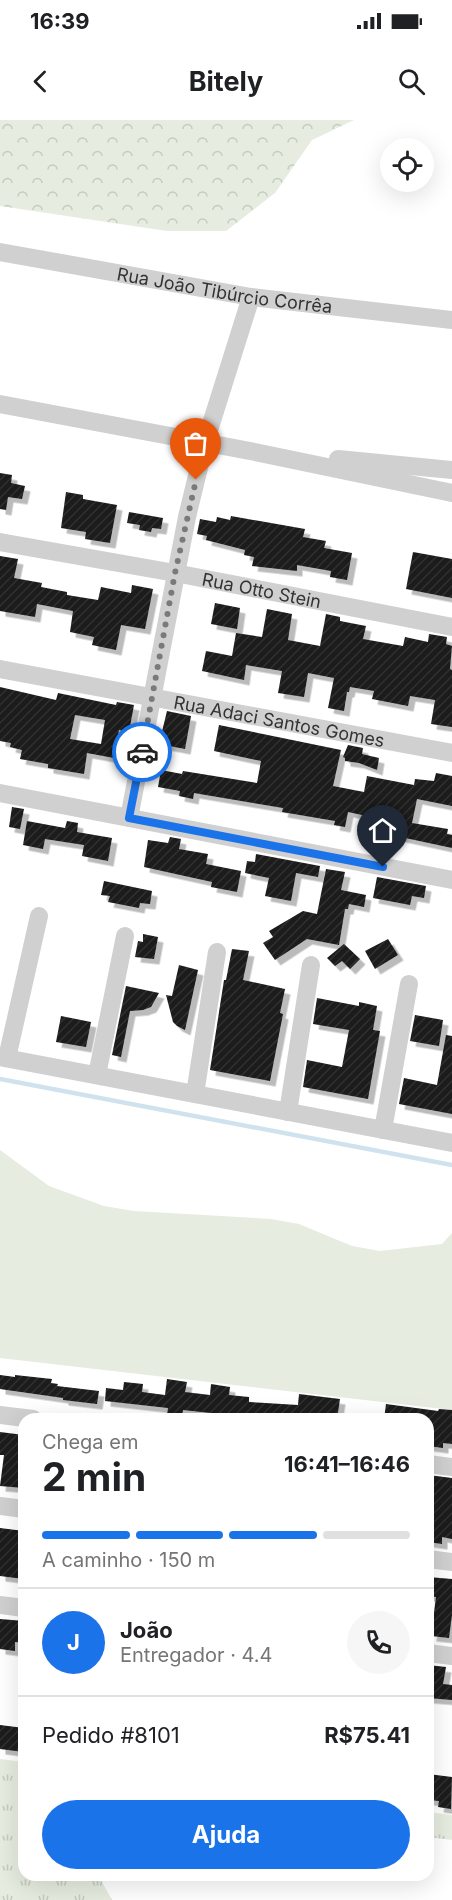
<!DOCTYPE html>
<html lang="pt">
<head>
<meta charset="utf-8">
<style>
	body { margin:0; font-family:Inter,sans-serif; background:#f6f6f6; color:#202124; height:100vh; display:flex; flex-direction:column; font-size:22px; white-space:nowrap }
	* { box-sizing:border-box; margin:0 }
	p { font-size:20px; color:#757577 }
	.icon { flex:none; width:33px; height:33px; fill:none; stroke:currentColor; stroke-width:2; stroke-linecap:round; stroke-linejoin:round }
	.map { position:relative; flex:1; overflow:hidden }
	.details { position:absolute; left:18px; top:1293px; width:416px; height:468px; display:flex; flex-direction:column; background:#fff; border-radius:18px; box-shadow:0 6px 24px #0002 }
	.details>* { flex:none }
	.fabs { position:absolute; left:380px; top:18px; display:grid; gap:12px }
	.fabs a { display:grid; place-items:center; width:54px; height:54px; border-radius:50%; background:#fff; box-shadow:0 6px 24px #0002; font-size:30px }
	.pin { position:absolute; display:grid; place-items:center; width:51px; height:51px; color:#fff; margin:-62px -26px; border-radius:50% 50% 50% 0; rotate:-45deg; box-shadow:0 0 6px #0007 }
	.pin .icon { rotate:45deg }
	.courier { position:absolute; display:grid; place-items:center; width:60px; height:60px; margin:-30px; border:4px solid #1a73e8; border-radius:50%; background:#fff; color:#222; box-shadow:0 2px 8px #0007 }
	.summary em { font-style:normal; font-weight:700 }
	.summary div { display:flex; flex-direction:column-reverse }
	.summary { display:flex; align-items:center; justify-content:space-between; height:102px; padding:0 24px }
	h1 { font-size:39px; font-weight:700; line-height:45px }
	.bar { display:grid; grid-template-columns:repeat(4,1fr); gap:9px 6px; align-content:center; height:72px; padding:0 24px }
	.bar i { height:8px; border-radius:4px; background:#e0e0e0 }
	.bar .active { background:#1a73e8 }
	.bar p { grid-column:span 4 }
	.line { display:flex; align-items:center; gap:15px; padding:0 24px; border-top:2px solid #e0e0e0 }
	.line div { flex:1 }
	.round { display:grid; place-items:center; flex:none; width:63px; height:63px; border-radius:32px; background:#f6f6f6 }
	.action { display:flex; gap:12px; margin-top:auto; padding:12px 24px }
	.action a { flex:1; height:69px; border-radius:36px; background:#1a73e8; color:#fff; font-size:24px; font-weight:700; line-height:69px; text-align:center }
	.status { display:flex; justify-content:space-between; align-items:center; height:42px; padding:0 30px; background:#fff; direction:ltr }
	.status svg { height:16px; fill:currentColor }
	header { display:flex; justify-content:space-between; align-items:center; height:78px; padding:0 24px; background:#fff; font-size:27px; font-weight:700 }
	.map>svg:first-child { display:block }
	.grass { fill:#e6ecdf }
	.forest { fill:url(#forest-crowns) }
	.park { fill:url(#park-tufts) }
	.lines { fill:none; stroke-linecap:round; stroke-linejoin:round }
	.stream { stroke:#cfe2ee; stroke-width:4.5 }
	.building { fill:url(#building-hatch); fill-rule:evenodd; filter:url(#shadow) }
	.minor { stroke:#d0d0d0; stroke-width:18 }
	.done { stroke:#7a7a7a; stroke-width:6; stroke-dasharray:0 10.8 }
	.route { stroke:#1a73e8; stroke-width:8 }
	.labels { text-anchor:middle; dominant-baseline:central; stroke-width:6; stroke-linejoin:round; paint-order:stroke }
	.street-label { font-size:18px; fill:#333; stroke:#fff }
</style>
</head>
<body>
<div class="status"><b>16:39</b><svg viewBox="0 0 49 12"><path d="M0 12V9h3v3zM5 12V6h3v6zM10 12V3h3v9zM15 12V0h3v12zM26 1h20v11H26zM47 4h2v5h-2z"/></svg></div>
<header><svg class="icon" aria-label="back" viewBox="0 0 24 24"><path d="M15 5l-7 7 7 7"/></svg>Bitely<svg class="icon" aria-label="search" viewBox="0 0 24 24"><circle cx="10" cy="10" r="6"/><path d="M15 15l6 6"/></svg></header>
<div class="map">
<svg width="452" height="1780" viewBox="0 0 452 1780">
	<defs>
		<pattern id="forest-crowns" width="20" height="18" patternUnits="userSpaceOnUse" patternTransform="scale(1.5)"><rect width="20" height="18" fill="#e6ecdf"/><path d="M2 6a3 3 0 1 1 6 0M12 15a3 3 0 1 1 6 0" fill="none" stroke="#c6cbc0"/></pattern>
		<pattern id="park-tufts" width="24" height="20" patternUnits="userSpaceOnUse" patternTransform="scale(1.5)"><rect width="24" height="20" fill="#e6ecdf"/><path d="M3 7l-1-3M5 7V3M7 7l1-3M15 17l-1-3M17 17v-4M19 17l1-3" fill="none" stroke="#c6cbc0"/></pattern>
		<pattern id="building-hatch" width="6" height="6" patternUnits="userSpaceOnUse" patternTransform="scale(1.5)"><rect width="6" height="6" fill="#1a1a1a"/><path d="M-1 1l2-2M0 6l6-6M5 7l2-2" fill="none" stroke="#333"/></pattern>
		<filter id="shadow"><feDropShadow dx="5.5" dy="5.5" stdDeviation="0" flood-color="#0004"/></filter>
	</defs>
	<rect width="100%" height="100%" fill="#fff"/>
	<path class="grass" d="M 0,1030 L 49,1066 L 104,1086 L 134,1091 L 271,1099 L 299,1104 L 352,1126 L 380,1131 L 442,1124 L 452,1113 L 452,1290 L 0,1238 Z"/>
	<path class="forest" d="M 0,0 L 354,0 L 312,20 L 275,73 L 226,111 L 167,111 L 0,86 Z"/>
	<path class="park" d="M 0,1639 L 24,1642 L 24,1755 L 98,1755 L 112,1780 L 0,1780 Z
		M 428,1692 L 452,1695 L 452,1720 L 428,1717 Z"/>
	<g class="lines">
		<path class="stream" d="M 0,959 L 452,1045"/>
	</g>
	<path class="building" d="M 0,353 L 12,355 L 11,363 L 25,366 L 22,379 L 8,377 L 6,390 L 0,389 Z
		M 66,372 L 83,375 L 83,379 L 117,385 L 110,423 L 85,419 L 86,412 L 61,408 Z
		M 129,392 L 163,398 L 161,409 L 152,408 L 151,412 L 139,410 L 140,405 L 127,403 Z
		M 231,396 L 305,409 L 303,417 L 326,421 L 324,428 L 352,433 L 347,460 L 330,457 L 331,451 L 297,445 L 297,451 L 252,446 L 254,437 L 244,435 L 245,430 L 206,420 L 207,416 L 197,414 L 200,399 L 216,402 L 217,397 L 230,400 Z
		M 413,432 L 452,439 L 452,478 L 406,469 Z
		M 0,436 L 18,439 L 14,458 L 42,463 L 41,467 L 67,472 L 67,475 L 98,480 L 101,467 L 131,473 L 132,465 L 153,469 L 145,509 L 121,505 L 116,530 L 92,525 L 94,517 L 70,512 L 73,491 L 37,484 L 35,497 L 0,491 Z
		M 215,483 L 240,488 L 237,509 L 211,504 Z
		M 267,489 L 292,494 L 288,520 L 320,526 L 326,494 L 340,497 L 340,501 L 366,506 L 363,519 L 403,526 L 405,517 L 428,522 L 429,514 L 447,517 L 446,524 L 452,526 L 450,549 L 452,550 L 452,607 L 431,604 L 435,580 L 410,576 L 408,586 L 372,579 L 374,571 L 350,567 L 349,572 L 347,572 L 344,591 L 328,588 L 334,558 L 308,553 L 304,577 L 278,573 L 282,551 L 246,545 L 244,560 L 202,551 L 206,531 L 232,536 L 236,513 L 262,517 Z
		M 0,567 L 56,580 L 58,573 L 116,585 L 117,582 L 134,585 L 129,612 L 119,610 L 114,638 L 87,633 L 84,654 L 48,648 L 48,644 L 20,639 L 22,630 L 10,627 L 11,623 L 0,621 ZM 75,595 L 105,600 L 101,624 L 70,619 Z
		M 167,591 L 191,596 L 185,629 L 159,624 Z
		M 219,605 L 341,630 L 333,666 L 364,672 L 367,656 L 414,665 L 415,659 L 434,661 L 436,653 L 452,656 L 452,686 L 417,679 L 412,703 L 448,709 L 447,714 L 452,715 L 452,728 L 396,716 L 397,708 L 375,704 L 376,698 L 348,692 L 345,707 L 334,705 L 335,701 L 282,692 L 283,688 L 194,673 L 193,679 L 179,676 L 180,671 L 158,667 L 161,650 L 182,654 L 183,651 L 257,663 L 261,641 L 214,631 Z
		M 348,625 L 363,628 L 362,634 L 379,638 L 377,650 L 359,643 L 345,641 L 345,638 L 343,637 Z
		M 12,687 L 24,689 L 20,709 L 9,707 Z
		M 27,701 L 65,708 L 67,701 L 78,703 L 77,712 L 112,718 L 108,741 L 82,736 L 84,725 L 45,719 L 43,729 L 23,725 Z
		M 170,717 L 181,719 L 179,729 L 208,734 L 206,744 L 241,751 L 237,772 L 211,767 L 212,762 L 144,747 L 148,720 L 168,723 Z
		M 256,734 L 320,746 L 318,757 L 296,753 L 291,781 L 265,776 L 269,758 L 245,753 L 247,741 L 255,742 Z
		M 326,749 L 345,752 L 341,770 L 366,775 L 364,787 L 349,784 L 348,789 L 345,789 L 339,825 L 307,819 L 275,840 L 263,823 L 273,817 L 269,811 L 303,791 L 317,794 Z
		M 377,757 L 426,766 L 424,778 L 412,776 L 410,785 L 373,778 Z
		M 104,761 L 152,771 L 150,784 L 140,783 L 139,788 L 108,782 L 110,776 L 101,775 Z
		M 143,814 L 158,817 L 154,839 L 135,837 L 138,821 L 143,822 Z
		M 388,819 L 398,835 L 375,849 L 365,831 Z
		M 344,824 L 360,839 L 350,849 L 342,841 L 335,846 L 327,838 Z
		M 232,829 L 249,831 L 243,860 L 285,869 L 280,893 L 283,894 L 270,961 L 210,950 L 224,860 L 226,860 Z
		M 179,845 L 198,850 L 185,910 L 177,906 L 173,902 L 166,875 L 172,876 Z
		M 126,866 L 159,873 L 151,887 L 143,890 L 130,891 L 121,937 L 112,935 Z
		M 317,878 L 359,886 L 359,882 L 377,886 L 373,910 L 380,911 L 368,979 L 303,967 L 307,940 L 342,947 L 349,910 L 313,904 Z
		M 415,895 L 443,900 L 439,926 L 410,921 Z
		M 61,896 L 91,902 L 86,927 L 56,922 Z
		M 446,915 L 452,916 L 452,994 L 399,984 L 404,958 L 437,965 Z
		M 0,1255 L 15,1257 L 15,1255 L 52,1259 L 51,1263 L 58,1264 L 57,1266 L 99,1271 L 97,1284 L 63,1280 L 63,1278 L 0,1269 Z
		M 167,1259 L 187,1262 L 185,1272 L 210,1275 L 211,1264 L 230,1267 L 229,1275 L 249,1277 L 249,1282 L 298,1285 L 299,1274 L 340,1279 L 337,1299 L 210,1299 L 211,1293 L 183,1290 L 182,1297 L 167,1295 L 168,1288 L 105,1281 L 106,1268 L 123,1270 L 124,1262 L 143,1264 L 142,1272 L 165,1275 Z
		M 386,1284 L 438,1291 L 439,1289 L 452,1290 L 452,1324 L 443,1323 L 443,1328 L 428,1326 L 428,1299 L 384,1299 Z
		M 0,1312 L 24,1315 L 24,1368 L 0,1366 L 4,1335 L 0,1335 Z
		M 428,1355 L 452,1358 L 452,1419 L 442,1417 L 442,1424 L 428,1422 Z
		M 0,1408 L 24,1411 L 24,1459 L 0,1456 Z
		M 428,1457 L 452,1459 L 452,1495 L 449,1518 L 431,1516 L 436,1477 L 428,1476 Z
		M 0,1499 L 24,1501 L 24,1523 L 15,1522 L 15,1531 L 0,1529 Z
		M 428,1545 L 446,1547 L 443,1564 L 452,1565 L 452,1580 L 428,1578 Z
		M 0,1605 L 24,1608 L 24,1632 L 0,1629 Z
		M 428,1654 L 452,1657 L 451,1689 L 438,1687 L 439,1681 L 428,1680 Z"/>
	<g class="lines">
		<g class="minor">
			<path id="s1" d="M 0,132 L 251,177 L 452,200"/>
			<path d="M 0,284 L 255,332 L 452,373"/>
			<path d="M 338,339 L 452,350"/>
			<path id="s2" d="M 0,422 L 175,453 L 452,507"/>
			<path id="s3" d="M 0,549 L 452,633"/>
			<path d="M 0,673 L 452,760"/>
			<path d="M 129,698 L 187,397 L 205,323 L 251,177"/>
			<path d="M 0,937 L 452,1023"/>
			<path d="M 7,938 L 39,796"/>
			<path d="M 97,955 L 125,816"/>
			<path d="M 195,974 L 217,832"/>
			<path d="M 288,992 L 311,845"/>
			<path d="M 383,1010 L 409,864"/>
			<path d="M 0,1295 L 33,1299"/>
			<path d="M 428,1344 L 452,1347"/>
			<path d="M 0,1386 L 24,1389"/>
			<path d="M 428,1439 L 452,1442"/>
			<path d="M 0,1485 L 24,1488"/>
			<path d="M 428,1533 L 452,1536"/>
		</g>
	</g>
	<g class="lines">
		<path class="done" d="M 142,632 L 175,453 L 196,360"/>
		<path class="route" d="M 142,632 L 129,698 L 383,747"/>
	</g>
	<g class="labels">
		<g class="street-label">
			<text stroke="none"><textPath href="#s1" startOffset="228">Rua João Tibúrcio Corrêa</textPath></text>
			<text stroke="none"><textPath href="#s2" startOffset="266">Rua Otto Stein</textPath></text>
			<text stroke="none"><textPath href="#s3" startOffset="284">Rua Adaci Santos Gomes</textPath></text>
		</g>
	</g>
</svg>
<div class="fabs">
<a><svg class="icon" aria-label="locate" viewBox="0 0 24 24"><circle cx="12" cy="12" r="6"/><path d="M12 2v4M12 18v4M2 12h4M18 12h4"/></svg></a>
</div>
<div class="pin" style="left:196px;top:360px;background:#ea580c"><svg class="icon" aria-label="bag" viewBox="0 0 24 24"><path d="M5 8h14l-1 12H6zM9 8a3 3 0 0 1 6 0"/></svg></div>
<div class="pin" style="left:383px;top:747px;background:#1f2937"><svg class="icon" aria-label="home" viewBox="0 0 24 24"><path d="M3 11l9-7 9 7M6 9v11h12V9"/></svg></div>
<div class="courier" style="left:142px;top:632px"><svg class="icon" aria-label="car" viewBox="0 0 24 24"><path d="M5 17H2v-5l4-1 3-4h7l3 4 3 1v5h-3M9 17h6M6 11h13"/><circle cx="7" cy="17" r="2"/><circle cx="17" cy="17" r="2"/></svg></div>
<section class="details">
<div class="summary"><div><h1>2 min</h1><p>Chega em</p></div><em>16:41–16:46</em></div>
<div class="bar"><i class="active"></i><i class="active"></i><i class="active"></i><i></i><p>A caminho · 150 m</p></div>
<div class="line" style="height:108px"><b class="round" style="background:#1a73e8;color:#fff">J</b><div><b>João</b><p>Entregador · 4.4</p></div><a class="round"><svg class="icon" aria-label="phone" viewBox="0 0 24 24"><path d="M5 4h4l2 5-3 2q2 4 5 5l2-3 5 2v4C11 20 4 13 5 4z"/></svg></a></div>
<div class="line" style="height:78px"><div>Pedido #8101</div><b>R$75.41</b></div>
<div class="action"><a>Ajuda</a></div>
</section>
</div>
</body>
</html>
